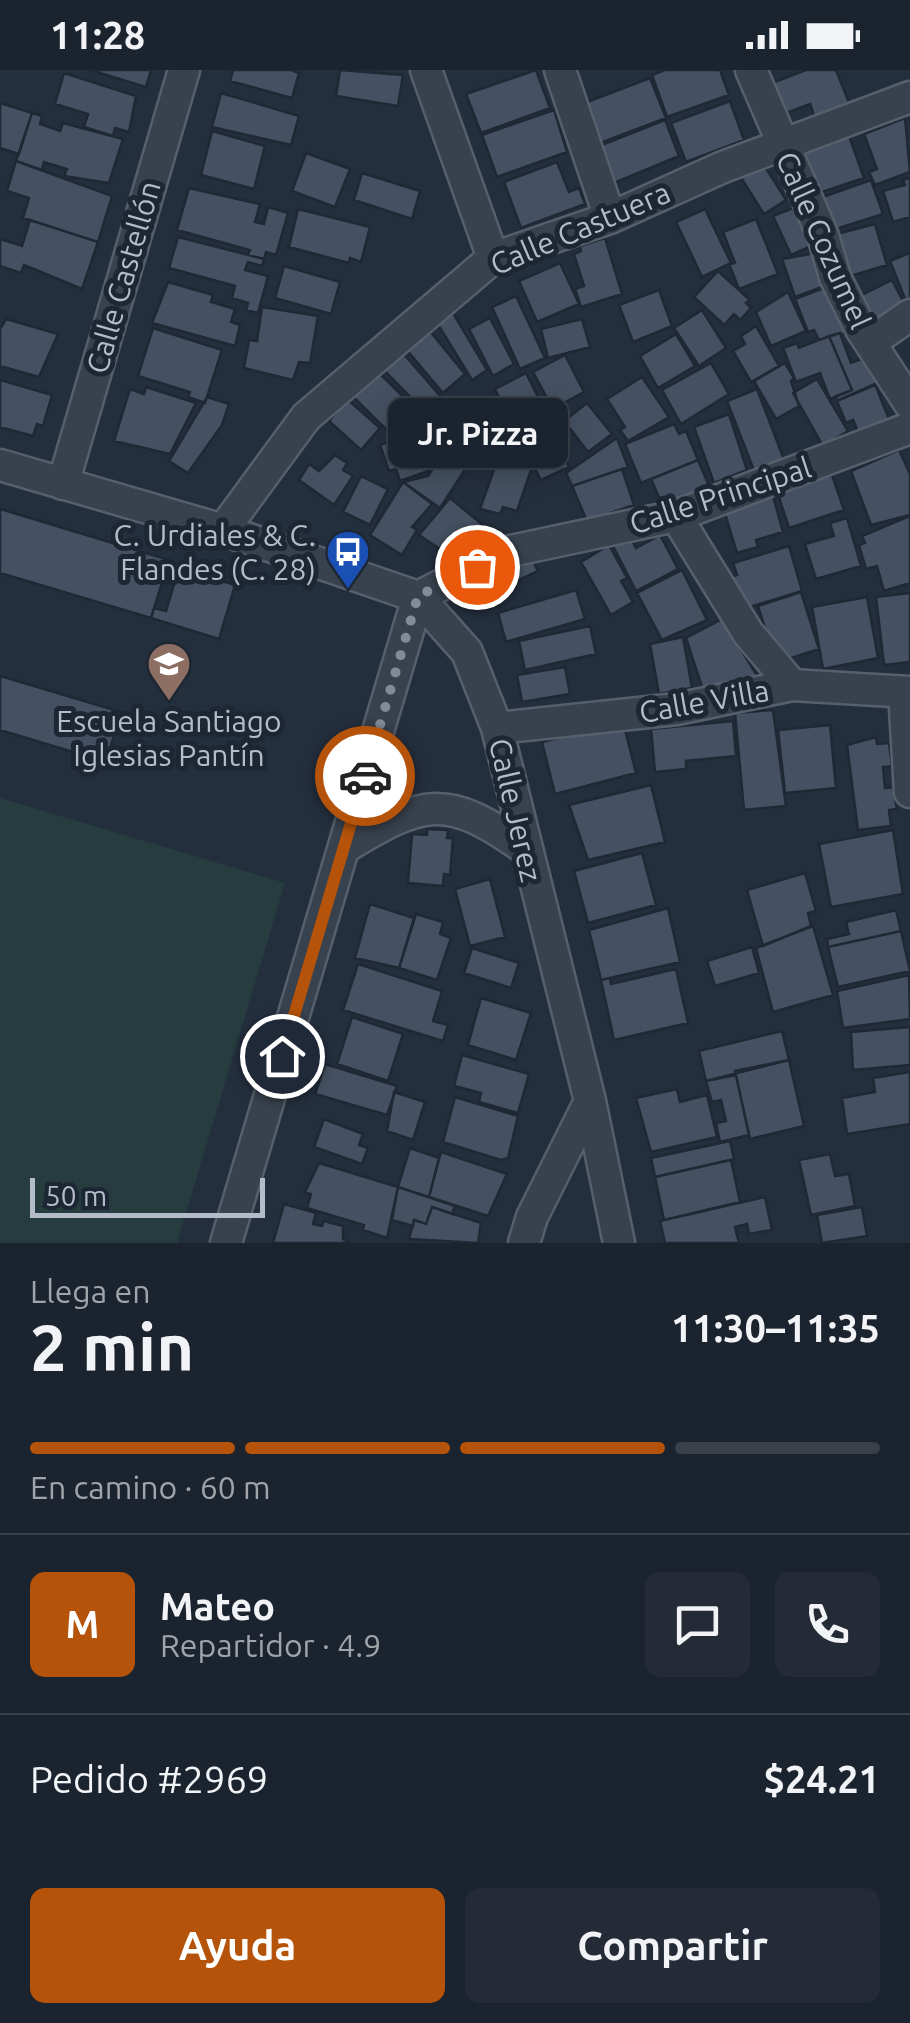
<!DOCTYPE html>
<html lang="es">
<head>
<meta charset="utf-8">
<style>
	body { margin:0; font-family:Ubuntu,sans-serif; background:#242b36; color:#f1f3f6; height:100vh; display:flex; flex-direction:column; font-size:38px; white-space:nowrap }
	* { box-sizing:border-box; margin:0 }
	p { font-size:32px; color:#a0a4aa }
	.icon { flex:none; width:55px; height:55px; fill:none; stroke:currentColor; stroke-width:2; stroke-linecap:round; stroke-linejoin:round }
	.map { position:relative; height:1173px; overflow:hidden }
	.sheet { display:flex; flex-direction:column; background:#1b232e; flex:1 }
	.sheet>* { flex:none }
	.scale { position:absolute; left:30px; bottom:25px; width:235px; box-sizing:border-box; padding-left:10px; border:5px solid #b4bcc9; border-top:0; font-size:28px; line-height:35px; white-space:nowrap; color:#b4bcc9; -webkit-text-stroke:8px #1d2633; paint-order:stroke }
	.pin { position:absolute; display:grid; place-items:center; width:85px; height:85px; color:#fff; margin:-42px; border:5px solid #fff; border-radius:50%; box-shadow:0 2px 10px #0007 }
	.courier { position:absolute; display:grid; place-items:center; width:100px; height:100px; margin:-50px; border:8px solid #b45309; border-radius:50%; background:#fff; color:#222; box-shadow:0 2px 12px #0007 }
	.bubble { position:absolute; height:70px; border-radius:15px; background:#1b232e; box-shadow:0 5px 25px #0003,0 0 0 2px #39404a; font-size:32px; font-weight:600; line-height:70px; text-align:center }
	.head em { font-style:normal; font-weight:600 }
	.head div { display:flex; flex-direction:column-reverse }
	.head { display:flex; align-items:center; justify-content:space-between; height:170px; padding:0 30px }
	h1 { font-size:65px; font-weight:600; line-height:75px }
	.bar { display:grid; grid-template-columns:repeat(4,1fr); gap:15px 10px; align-content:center; height:120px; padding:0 30px }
	.bar i { height:12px; border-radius:8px; background:#39404a }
	.bar .current { background:#b45309 }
	.bar p { grid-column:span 4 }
	.line { display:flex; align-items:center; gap:25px; padding:0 30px; border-top:2px solid #39404a }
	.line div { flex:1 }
	.round { display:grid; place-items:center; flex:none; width:105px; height:105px; border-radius:15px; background:#242b36 }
	.cta { display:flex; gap:20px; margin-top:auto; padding:20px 30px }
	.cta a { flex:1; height:115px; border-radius:15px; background:#b45309; color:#fff; font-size:40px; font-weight:600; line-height:115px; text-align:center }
	.cta a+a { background:#242b36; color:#f1f3f6 }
	.status { display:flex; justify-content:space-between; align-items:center; height:70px; padding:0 50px; background:#1b232e; direction:ltr }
	.status svg { height:28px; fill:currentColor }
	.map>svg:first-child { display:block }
	.green { fill:#263c3f }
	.building { fill:#455162; stroke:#1f2835; stroke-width:2.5 }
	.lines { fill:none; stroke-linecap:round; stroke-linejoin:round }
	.street-casing { stroke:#565f6c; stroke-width:35 }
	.street { stroke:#38414e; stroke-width:30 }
	.done { stroke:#828b98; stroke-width:10; stroke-dasharray:0 18 }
	.route { stroke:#b45309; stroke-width:12 }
	.labels { text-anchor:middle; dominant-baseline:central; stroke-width:10; stroke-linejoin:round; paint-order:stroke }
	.street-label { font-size:30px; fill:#b4bcc9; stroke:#1d2633 }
	.poi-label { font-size:30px; fill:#b4bcc9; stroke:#1d2633; text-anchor:end }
</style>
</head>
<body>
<div class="status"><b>11:28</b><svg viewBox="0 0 49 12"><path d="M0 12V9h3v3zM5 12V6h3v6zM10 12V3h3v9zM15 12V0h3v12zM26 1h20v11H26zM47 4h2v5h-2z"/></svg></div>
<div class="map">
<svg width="910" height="1173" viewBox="0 0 910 1173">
	<rect width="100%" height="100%" fill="#242f3e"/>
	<path class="green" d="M 0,728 L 285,813 L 177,1173 L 0,1173 Z"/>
	<path class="building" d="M 90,0 L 151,0 L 146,17 Z
		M 233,0 L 291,0 L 299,3 L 292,28 L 230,11 Z
		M 340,0 L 403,5 L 398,36 L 336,26 Z
		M 536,0 L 550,38 L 481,63 L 466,24 Z
		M 665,0 L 720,0 L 729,25 L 667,47 L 652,5 Z
		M 806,0 L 836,0 L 850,35 L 815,48 L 810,34 L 784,44 L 772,13 Z
		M 64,3 L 136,26 L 129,62 L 115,58 L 113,66 L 84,57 L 88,44 L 55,34 Z
		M 650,8 L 666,48 L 595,75 L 579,35 Z
		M 221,23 L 299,46 L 291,75 L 212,57 Z
		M 730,31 L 744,70 L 686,92 L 671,53 Z
		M 0,33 L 32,43 L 19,84 L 0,78 Z
		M 554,40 L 567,82 L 497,107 L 482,65 Z
		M 32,43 L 42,46 L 40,54 L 60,61 L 63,53 L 123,69 L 109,113 L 64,106 L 67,99 L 44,92 L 42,100 L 16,91 Z
		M 905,48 L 910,102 L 875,115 L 869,102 L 877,99 L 864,64 Z
		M 665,50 L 679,86 L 614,113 L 599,76 Z
		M 212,61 L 265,76 L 254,119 L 201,105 Z
		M 848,63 L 864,108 L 816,124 L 801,79 Z
		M 306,83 L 350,99 L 335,137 L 292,121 Z
		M 16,91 L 112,126 L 98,172 L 23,148 L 29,128 L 7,121 Z
		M 557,92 L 569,122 L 579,118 L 585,134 L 521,158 L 504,112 Z
		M 762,92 L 786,130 L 764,144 L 740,106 Z
		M 362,103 L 420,121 L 412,149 L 354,130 Z
		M 910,108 L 910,147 L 893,152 L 883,121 L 905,115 L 903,110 Z
		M 871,110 L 883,144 L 833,160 L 817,129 Z
		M 189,118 L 260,134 L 255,152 L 264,154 L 268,137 L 288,143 L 276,185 L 266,182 L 264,189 L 248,185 L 250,180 L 177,160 Z
		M 798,136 L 816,174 L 791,185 L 773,146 Z
		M 298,139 L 370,157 L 361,192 L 350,188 L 349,193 L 289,177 Z
		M 705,139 L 731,193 L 702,207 L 676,152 Z
		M 756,149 L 778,204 L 739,219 L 729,194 L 735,193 L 723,162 Z
		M 30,150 L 98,172 L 82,219 L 24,195 L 21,203 L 0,196 L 0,169 L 22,176 Z
		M 875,154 L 887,195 L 844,208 L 833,165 Z
		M 178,167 L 264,189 L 262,196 L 248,192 L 245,200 L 268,206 L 258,243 L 246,240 L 248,233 L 232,228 L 235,216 L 169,198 Z
		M 605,168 L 622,224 L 581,237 L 575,219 L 584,216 L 574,184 L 581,181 L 580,176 Z
		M 816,183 L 822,217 L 795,227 L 782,189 Z
		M 910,183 L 910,236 L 908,236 L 890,191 Z
		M 560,193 L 579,234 L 537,252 L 519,211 Z
		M 284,196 L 340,212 L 331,244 L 275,228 Z
		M 718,201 L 750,230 L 746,233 L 751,238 L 740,250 L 734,244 L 724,255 L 694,227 Z
		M 892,210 L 906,237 L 870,259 L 854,229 Z
		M 168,212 L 213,225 L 211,232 L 235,239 L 231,252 L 240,255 L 235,276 L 152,253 Z
		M 829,216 L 847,265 L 840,263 L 819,270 L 814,260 L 808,262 L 795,229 Z
		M 659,220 L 672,256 L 633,272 L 619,235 Z
		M 788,222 L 806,261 L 771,276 L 756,242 Z
		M 516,226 L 545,288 L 520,299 L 492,237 Z
		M 262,237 L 318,246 L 310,293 L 299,292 L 293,310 L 244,298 L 249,270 L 257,271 Z
		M 702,240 L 726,278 L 699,296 L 674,258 Z
		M 453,243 L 487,300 L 472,310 L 437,253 Z
		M 490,248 L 514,294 L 493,306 L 469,259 Z
		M 6,249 L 58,264 L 39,307 L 0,296 L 0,259 Z
		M 582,249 L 590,277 L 548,288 L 541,259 Z
		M 756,256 L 779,296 L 751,312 L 733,281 L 745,274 L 741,266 Z
		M 153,258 L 222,280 L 205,333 L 188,327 L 190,322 L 138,306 Z
		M 429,260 L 465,304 L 443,323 L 406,279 Z
		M 840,263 L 851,293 L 870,286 L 880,313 L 837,331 L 836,326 L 852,320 L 829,266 Z
		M 676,264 L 695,296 L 658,318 L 640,286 Z
		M 829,266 L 852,320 L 830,329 L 820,303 L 796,312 L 783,278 L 797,273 L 799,278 Z
		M 402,282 L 441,327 L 425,342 L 382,298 Z
		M 565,285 L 584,322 L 553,339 L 533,302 Z
		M 711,293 L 729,324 L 681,354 L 662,320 Z
		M 785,293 L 794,308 L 791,311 L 799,336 L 776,349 L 754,311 Z
		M 374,298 L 424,347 L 408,363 L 395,368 L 350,324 Z
		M 526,303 L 544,339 L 512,354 L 495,319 Z
		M 642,307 L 669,347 L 628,371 L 620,360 L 625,357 L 607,329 Z
		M 817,309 L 848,361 L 823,376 L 793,323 Z
		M 0,310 L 52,325 L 43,356 L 37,354 L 33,366 L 0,357 Z
		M 875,314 L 890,352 L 859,364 L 853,350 L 846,353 L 837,331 Z
		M 146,317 L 196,333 L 170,384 L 114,371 L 130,319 L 144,324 Z
		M 757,319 L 785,392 L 755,403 L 727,331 Z
		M 207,327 L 229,334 L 222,355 L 188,403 L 169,391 Z
		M 347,329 L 380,358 L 361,380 L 329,351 Z
		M 488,330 L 498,361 L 511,357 L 516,375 L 470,390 L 455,340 Z
		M 587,333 L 612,364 L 588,382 L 564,351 Z
		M 557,342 L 569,368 L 558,374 L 569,397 L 541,410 L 515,361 Z
		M 729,344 L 747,400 L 714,413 L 694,357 Z
		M 674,354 L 679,364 L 686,361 L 698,390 L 641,413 L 625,374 Z
		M 418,362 L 431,400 L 400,411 L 396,399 L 389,401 L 380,375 Z
		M 617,368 L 628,397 L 572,416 L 566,403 Z
		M 899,380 L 910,404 L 910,445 L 871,455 L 851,401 Z
		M 525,382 L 531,400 L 517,441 L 503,437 L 500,444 L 480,439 L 499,385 Z
		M 443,383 L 466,398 L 440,438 L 403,412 L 428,406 Z
		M 335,385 L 347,393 L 343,400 L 353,406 L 334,435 L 299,410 L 309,394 L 319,401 Z
		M 698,390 L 709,416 L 664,439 L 651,409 Z
		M 622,399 L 634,435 L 587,451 L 572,416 Z
		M 831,402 L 844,440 L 789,458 L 777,421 Z
		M 361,406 L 388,419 L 370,455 L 343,442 Z
		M 403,412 L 432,434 L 412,457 L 417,460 L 402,485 L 370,465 Z
		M 773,426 L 783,462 L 756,470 L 758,477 L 737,483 L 724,440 Z
		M 450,428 L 483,455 L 479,460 L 488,469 L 465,476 L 455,489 L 419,465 Z
		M 0,439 L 169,490 L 151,548 L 0,503 Z
		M 910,446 L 910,513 L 884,521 L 877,496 L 866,499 L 859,475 L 865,473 L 862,466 Z
		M 847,448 L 861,496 L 816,509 L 805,474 L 834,466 L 830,453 Z
		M 629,465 L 636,478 L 660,465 L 678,499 L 636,521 L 612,474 Z
		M 609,475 L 627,508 L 621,511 L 633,532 L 611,545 L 581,492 Z
		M 789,476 L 802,521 L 740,540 L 730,507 L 737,505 L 733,493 Z
		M 526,478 L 538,501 L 471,533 L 460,510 Z
		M 179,498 L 235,515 L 219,569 L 151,548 L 154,538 L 166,541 Z
		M 682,500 L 707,550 L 662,570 L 637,523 Z
		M 576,520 L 585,549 L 506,572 L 498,543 Z
		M 801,522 L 819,579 L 776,593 L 758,536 Z
		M 910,523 L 910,592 L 884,595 L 876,527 Z
		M 867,527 L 878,588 L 823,599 L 812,537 Z
		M 722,549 L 758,607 L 703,620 L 686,568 Z
		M 590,556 L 596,584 L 525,600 L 519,571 Z
		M 683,567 L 692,618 L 659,624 L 650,574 Z
		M 565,597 L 570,624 L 522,632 L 517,605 Z
		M 0,606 L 121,642 L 106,692 L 0,660 Z
		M 773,640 L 786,736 L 744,740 L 735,643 Z
		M 733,651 L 736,686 L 686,691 L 686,699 L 655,702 L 651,659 Z
		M 623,652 L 636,703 L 555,724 L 542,672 Z
		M 830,655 L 836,718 L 785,723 L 778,660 Z
		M 876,667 L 877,674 L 889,673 L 892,696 L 883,697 L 885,718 L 893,717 L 897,739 L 889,740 L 891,756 L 858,760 L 847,675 Z
		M 651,715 L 665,772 L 588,790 L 569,735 Z
		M 427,759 L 448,760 L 447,768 L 453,768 L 450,805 L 444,804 L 443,816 L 408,813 L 412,764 L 427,765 Z
		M 893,760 L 903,824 L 831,837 L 819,774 Z
		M 642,783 L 656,835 L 588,853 L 574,801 Z
		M 805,803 L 816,841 L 808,843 L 811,856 L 763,876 L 747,820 Z
		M 490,809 L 505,867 L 470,876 L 455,819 Z
		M 370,834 L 414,848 L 399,898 L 355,888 Z
		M 668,838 L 680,892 L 601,910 L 589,860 Z
		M 896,840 L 901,861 L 828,877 L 827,869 L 849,864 L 846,852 Z
		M 416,844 L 443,852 L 440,864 L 451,868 L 437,910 L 399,898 Z
		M 813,856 L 833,925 L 773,942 L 756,878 Z
		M 901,861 L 910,901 L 838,917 L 828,877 Z
		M 752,877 L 759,903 L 715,916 L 707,891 Z
		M 472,878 L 519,893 L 511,918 L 464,903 Z
		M 358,894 L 442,921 L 433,951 L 448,955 L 443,971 L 343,940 Z
		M 676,899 L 688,953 L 614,970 L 601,910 L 610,908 L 611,914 Z
		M 909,905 L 910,949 L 843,958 L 837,921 Z
		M 481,928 L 531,943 L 516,990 L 468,975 Z
		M 352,947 L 403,964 L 388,1011 L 337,994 Z
		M 910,957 L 910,995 L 853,1000 L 851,962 Z
		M 782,961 L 789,990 L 706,1011 L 699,981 Z
		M 462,985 L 529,1004 L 518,1043 L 479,1032 L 481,1023 L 454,1016 Z
		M 789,990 L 804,1056 L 750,1069 L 735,1001 Z
		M 325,994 L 397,1016 L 387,1045 L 315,1024 Z
		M 910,1002 L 910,1054 L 847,1064 L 842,1028 L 875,1022 L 873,1008 Z
		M 736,1005 L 749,1065 L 720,1072 L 716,1053 L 726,1051 L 721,1030 L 712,1032 L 706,1011 Z
		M 677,1019 L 680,1032 L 707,1025 L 717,1067 L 651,1082 L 636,1028 Z
		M 394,1022 L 425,1032 L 413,1070 L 387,1061 Z
		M 455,1027 L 518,1046 L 508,1088 L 501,1090 L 443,1072 Z
		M 324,1049 L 363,1064 L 359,1075 L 368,1078 L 362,1094 L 314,1077 Z
		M 730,1071 L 734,1089 L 655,1107 L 651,1088 Z
		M 410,1078 L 439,1088 L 429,1127 L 398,1117 Z
		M 441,1082 L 507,1104 L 488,1146 L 429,1127 Z
		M 830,1084 L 835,1106 L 849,1104 L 855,1136 L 811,1145 L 799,1090 Z
		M 731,1090 L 740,1132 L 664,1150 L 655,1107 Z
		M 319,1093 L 398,1117 L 387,1168 L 363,1160 L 364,1155 L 307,1138 L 311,1124 L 305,1122 Z
		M 398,1117 L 455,1136 L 452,1144 L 432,1137 L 426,1154 L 414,1150 L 413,1156 L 392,1150 Z
		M 765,1127 L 772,1160 L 749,1164 L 747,1154 L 735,1157 L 739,1173 L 665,1173 L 660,1151 Z
		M 284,1134 L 316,1143 L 313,1154 L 322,1156 L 324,1151 L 343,1156 L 343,1169 L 351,1173 L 273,1173 Z
		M 432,1137 L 481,1153 L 478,1173 L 409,1169 L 414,1150 L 426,1154 Z
		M 862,1137 L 867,1166 L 822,1173 L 817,1145 Z"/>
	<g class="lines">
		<defs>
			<path id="street" d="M 426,0 L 493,188
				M 560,0 L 610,148
				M 751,0 L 823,166 L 835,207 L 861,259 L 910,334
				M 871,272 L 910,245
				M 0,395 L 223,460 L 418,527 L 467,582 L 497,658 L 590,1031 L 619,1173
				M 63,414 L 184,0
				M 676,446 L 748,563 L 792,615
				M 223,460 L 306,347 L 493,188 L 610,148 L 723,97 L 910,27
				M 418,527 L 506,482 L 676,446 L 910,358
				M 904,622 L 910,722
				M 497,658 L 677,639 L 792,615 L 910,622
				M 344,778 C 424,729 446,723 524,778
				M 226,1173 L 418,527
				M 524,1173 L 532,1147 L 590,1031"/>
		</defs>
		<use href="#street" class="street-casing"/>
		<use href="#street" class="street"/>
	</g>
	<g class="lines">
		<path class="done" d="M 365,706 L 418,526 L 477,497"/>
		<path class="route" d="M 282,986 L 365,706"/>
	</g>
	<defs>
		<symbol id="bus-pin" viewBox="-11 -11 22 30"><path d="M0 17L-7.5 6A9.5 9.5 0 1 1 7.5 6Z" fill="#1a4fb4" stroke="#1d2633"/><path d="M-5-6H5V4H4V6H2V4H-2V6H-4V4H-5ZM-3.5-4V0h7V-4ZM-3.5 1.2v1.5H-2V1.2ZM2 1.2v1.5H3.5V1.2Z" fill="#fff"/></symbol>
		<symbol id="school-pin" viewBox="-11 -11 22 30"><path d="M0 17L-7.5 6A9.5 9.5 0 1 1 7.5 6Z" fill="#8d6e63" stroke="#1d2633"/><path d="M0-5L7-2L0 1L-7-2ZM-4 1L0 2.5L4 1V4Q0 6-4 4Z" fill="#fff"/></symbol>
	</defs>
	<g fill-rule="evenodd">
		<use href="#bus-pin" x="323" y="457" width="50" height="68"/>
		<use href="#school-pin" x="144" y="569" width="50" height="68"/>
	</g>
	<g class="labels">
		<g class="street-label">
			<text transform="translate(580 158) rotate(-23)">Calle Castuera</text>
			<text transform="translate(824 170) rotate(66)">Calle Cozumel</text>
			<text transform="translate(123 207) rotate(-74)">Calle Castellón</text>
			<text transform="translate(720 425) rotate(-18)">Calle Principal</text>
			<text transform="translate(704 631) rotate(-10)">Calle Villa</text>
			<text transform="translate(516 740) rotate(77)">Calle Jerez</text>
		</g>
		<g class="poi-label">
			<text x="316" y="465">C. Urdiales &amp; C.<tspan x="316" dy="34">Flandes (C. 28)</tspan></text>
			<text x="169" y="651" text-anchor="middle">Escuela Santiago<tspan x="169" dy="34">Iglesias Pantín</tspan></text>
		</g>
	</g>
</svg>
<div class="scale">50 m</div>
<div class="pin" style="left:477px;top:497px;background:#ea580c"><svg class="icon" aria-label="bag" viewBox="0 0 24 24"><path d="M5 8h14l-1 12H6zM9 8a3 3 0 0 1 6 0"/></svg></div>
<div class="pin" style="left:282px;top:986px;background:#1f2937"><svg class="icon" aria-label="home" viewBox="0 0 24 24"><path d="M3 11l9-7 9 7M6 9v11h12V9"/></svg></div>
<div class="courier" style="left:365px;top:706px"><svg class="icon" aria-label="car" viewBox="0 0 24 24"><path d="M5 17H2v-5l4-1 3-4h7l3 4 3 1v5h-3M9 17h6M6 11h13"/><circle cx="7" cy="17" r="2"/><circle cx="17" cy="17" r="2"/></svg></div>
<div class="bubble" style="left:388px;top:328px;width:180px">Jr. Pizza</div>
</div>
<section class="sheet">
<div class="head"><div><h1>2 min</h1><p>Llega en</p></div><em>11:30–11:35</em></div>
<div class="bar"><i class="current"></i><i class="current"></i><i class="current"></i><i></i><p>En camino · 60 m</p></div>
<div class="line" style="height:180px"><b class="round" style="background:#b45309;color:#fff">M</b><div><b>Mateo</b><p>Repartidor · 4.9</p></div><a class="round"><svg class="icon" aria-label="chat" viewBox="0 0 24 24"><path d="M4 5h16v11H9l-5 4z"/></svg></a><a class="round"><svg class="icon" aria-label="phone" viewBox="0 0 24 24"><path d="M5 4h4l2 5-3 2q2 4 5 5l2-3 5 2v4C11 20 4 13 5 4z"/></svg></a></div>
<div class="line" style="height:130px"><div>Pedido #2969</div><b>$24.21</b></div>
<div class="cta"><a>Ayuda</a><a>Compartir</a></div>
</section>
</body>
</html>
